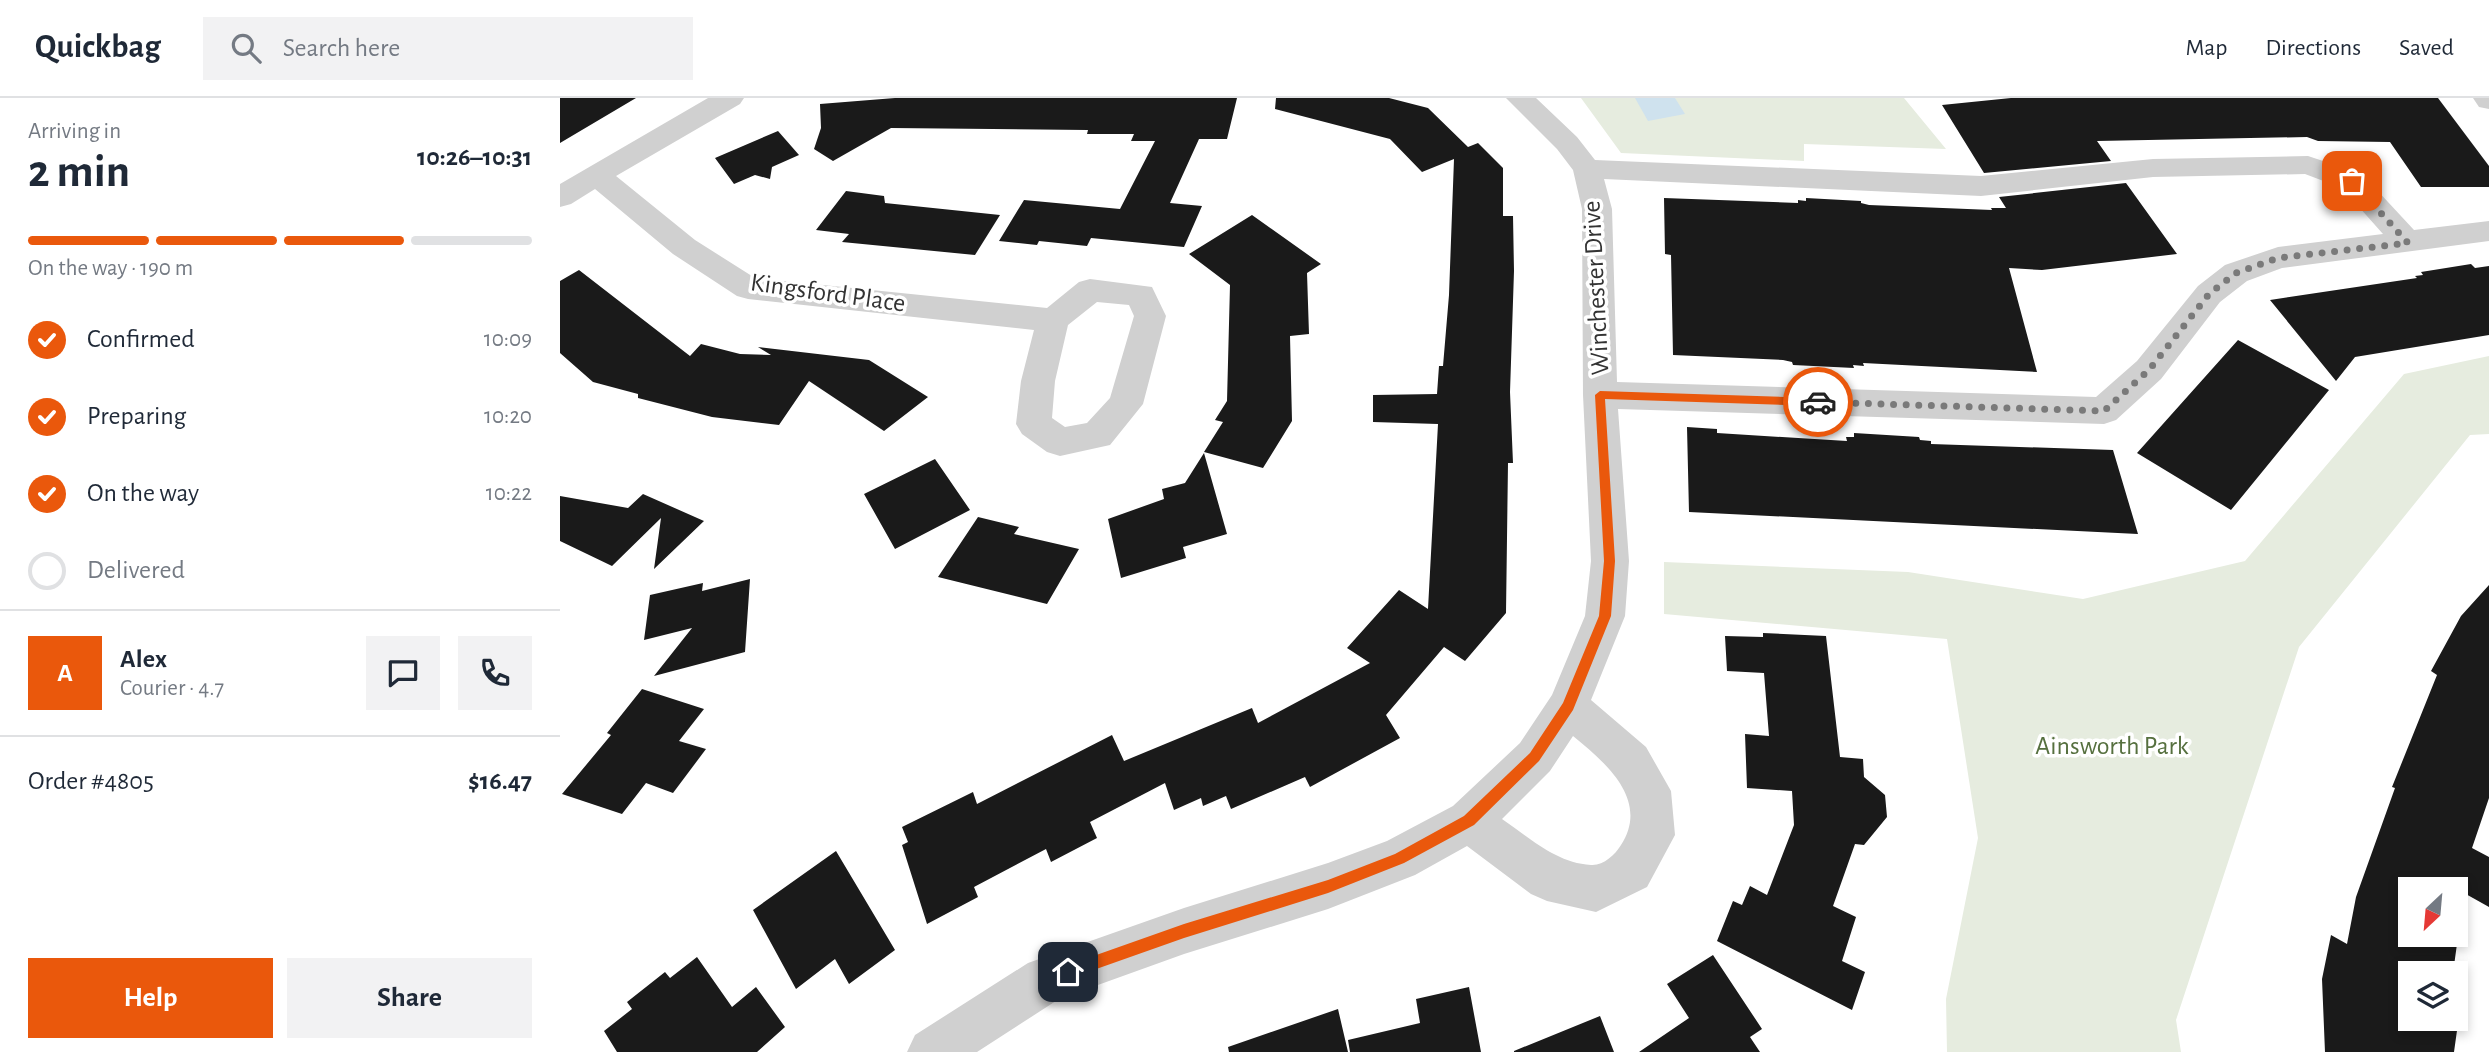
<!DOCTYPE html>
<html lang="en">
<head>
<meta charset="utf-8">
<style>
	body { margin:0; font-family:"Alegreya Sans",sans-serif; background:#f2f2f3; color:#1f2937; height:100vh; display:flex; flex-direction:column; font-size:26px; white-space:nowrap }
	* { box-sizing:border-box; margin:0 }
	p { font-size:23px; color:#747a83 }
	.icon { flex:none; width:38px; height:38px; fill:none; stroke:currentColor; stroke-width:2; stroke-linecap:round; stroke-linejoin:round }
	.map { position:relative; flex:1; overflow:hidden }
	.details { display:flex; flex-direction:column; background:#fff; width:560px }
	.details>* { flex:none }
	.needle { width:46px; rotate:206deg }
	.fabs { position:absolute; left:1838px; top:779px; display:grid; gap:14px }
	.fabs a { display:grid; place-items:center; width:70px; height:70px; border-radius:0px; background:#fff; box-shadow:0 4px 10px #0003; font-size:35px }
	.pin { position:absolute; display:grid; place-items:center; width:60px; height:60px; color:#fff; margin:-30px; border-radius:14px; box-shadow:0 4px 10px #0006 }
	.courier { position:absolute; display:grid; place-items:center; width:70px; height:70px; margin:-35px; border:5px solid #ea580c; border-radius:50%; background:#fff; color:#222; box-shadow:0 2px 9px #0007 }
	.overview em { font-style:normal; font-weight:600 }
	.overview div { display:flex; flex-direction:column-reverse }
	.overview { display:flex; align-items:center; justify-content:space-between; height:119px; padding:0 28px }
	h1 { font-size:46px; font-weight:600; line-height:52px }
	.bar { display:grid; grid-template-columns:repeat(4,1fr); gap:10px 7px; align-content:center; height:84px; padding:0 28px }
	.bar i { height:9px; border-radius:5px; background:#e0e1e3 }
	.bar .selected { background:#ea580c }
	.bar p { grid-column:span 4 }
	.line { display:flex; align-items:center; gap:18px; padding:0 28px; border-top:2px solid #e0e1e3 }
	.line div { flex:1 }
	.round { display:grid; place-items:center; flex:none; width:74px; height:74px; border-radius:0px; background:#f2f2f3 }
	ol { padding:0 28px; list-style:none }
	li { display:flex; align-items:center; gap:21px; height:77px }
	li p { margin-inline-start:auto }
	li .icon { padding:7px; border-radius:50%; background:#ea580c; color:#fff; stroke-width:4 }
	li:last-child { color:#747a83 }
	li i { width:38px; height:38px; border:4px solid #e0e1e3; border-radius:50% }
	.action { display:flex; gap:14px; margin-top:auto; padding:14px 28px }
	.action a { flex:1; height:80px; border-radius:0px; background:#ea580c; color:#fff; font-size:28px; font-weight:600; line-height:80px; text-align:center }
	.action a+a { background:#f2f2f3; color:#1f2937 }
	header { display:flex; align-items:center; gap:42px; box-sizing:border-box; height:98px; padding:0 35px; background:#fff; border-bottom:2px solid #e0e1e3 }
	header strong { font-size:33px }
	nav { display:flex; gap:38px; margin-inline-start:auto; font-size:24px }
	.search { width:490px; height:63px; background:#f2f2f3; display:flex; align-items:center; gap:18px; box-sizing:border-box; padding:0 24px; border-radius:0px; color:#747a83; font-size:26px }
	main { display:flex; flex:1; min-height:0 }
	.map>svg:first-child { display:block }
	.green { fill:#e6ecdf }
	.water { fill:#cfe2ee }
	.building { fill:#1a1a1a; fill-rule:evenodd }
	.lines { fill:none; stroke-linecap:round; stroke-linejoin:round }
	.minor { fill:#d0d0d0; fill-rule:evenodd }
	.route { fill:#ea580c }
	.done { stroke:#7a7a7a; stroke-width:7; stroke-dasharray:0 12.6 }
	.labels { text-anchor:middle; dominant-baseline:central; stroke-width:7; stroke-linejoin:round; paint-order:stroke }
	.street-label { font-size:26px; fill:#333; stroke:#fff }
	.park-label { font-size:26px; fill:#56703f; stroke:#fff }
</style>
</head>
<body>
<header>
<strong>Quickbag</strong>
<div class="search"><svg class="icon" aria-label="search" viewBox="0 0 24 24"><circle cx="10" cy="10" r="6"/><path d="M15 15l6 6"/></svg>Search here</div>
<nav><a>Map</a><a>Directions</a><a>Saved</a></nav>
</header>
<main>
<section class="details">
<div class="overview"><div><h1>2 min</h1><p>Arriving in</p></div><em>10:26–10:31</em></div>
<div class="bar"><i class="selected"></i><i class="selected"></i><i class="selected"></i><i></i><p>On the way · 190 m</p></div>
<ol>
<li><svg class="icon" aria-label="check" viewBox="0 0 24 24"><path d="M5 12l5 5 9-10"/></svg>Confirmed<p>10:09</p></li>
<li><svg class="icon" aria-label="check" viewBox="0 0 24 24"><path d="M5 12l5 5 9-10"/></svg>Preparing<p>10:20</p></li>
<li><svg class="icon" aria-label="check" viewBox="0 0 24 24"><path d="M5 12l5 5 9-10"/></svg>On the way<p>10:22</p></li>
<li><i></i>Delivered</li>
</ol>
<div class="line" style="height:126px"><b class="round" style="background:#ea580c;color:#fff">A</b><div><b>Alex</b><p>Courier · 4.7</p></div><a class="round"><svg class="icon" aria-label="chat" viewBox="0 0 24 24"><path d="M4 5h16v11H9l-5 4z"/></svg></a><a class="round"><svg class="icon" aria-label="phone" viewBox="0 0 24 24"><path d="M5 4h4l2 5-3 2q2 4 5 5l2-3 5 2v4C11 20 4 13 5 4z"/></svg></a></div>
<div class="line" style="height:91px"><div>Order #4805</div><b>$16.47</b></div>
<div class="action"><a>Help</a><a>Share</a></div>
</section>
<div class="map">
<svg width="1929" height="954" viewBox="0 0 1929 954">
	<rect width="100%" height="100%" fill="#fff"/>
	<path class="green" d="M 1021,0 L 1344,0 L 1386,51 L 1244,46 L 1244,63 L 1061,55 Z
		M 1929,258 L 1929,336 L 1910,337 L 1739,549 L 1616,922 L 1621,954 L 1387,954 L 1386,901 L 1418,740 L 1387,541 L 1104,516 L 1104,464 L 1348,474 L 1523,501 L 1685,463 L 1844,276 Z"/>
	<path class="water" d="M 1075,0 L 1115,0 L 1125,16 L 1088,23 Z"/>
	<path class="building" d="M 0,0 L 76,0 L 0,45 Z
		M 335,0 L 677,0 L 667,41 L 639,41 L 610,105 L 642,108 L 624,149 L 531,140 L 527,148 L 479,143 L 477,147 L 439,143 L 464,102 L 560,111 L 595,43 L 571,43 L 574,36 L 527,36 L 528,32 L 331,30 L 273,63 L 254,51 L 261,30 L 260,6 Z
		M 716,0 L 829,0 L 868,10 L 908,49 L 918,45 L 943,70 L 943,118 L 953,118 L 954,173 L 950,294 L 953,365 L 948,365 L 946,515 L 905,563 L 884,549 L 826,617 L 840,640 L 750,689 L 745,679 L 671,711 L 666,698 L 643,708 L 641,700 L 614,712 L 605,685 L 530,724 L 537,740 L 491,764 L 486,751 L 414,789 L 418,799 L 367,826 L 342,747 L 348,744 L 342,729 L 413,694 L 417,706 L 552,637 L 564,663 L 692,610 L 698,625 L 810,565 L 787,550 L 839,492 L 868,511 L 878,326 L 813,324 L 813,297 L 877,296 L 879,268 L 883,268 L 889,197 L 894,61 L 862,74 L 830,41 L 715,11 Z
		M 1451,0 L 1878,0 L 1929,68 L 1929,89 L 1861,89 L 1830,44 L 1758,43 L 1747,39 L 1537,43 L 1551,63 L 1424,75 L 1382,7 Z
		M 218,33 L 239,57 L 212,69 L 210,81 L 195,77 L 174,86 L 155,60 Z
		M 1566,85 L 1617,156 L 1482,172 L 1449,170 L 1477,274 L 1303,265 L 1304,268 L 1293,267 L 1294,270 L 1233,267 L 1232,264 L 1223,262 L 1113,257 L 1111,157 L 1105,156 L 1104,100 L 1238,105 L 1238,102 L 1246,103 L 1246,100 L 1301,103 L 1301,105 L 1309,107 L 1432,112 L 1431,110 L 1446,110 L 1439,99 Z
		M 286,93 L 324,98 L 325,105 L 440,117 L 415,157 L 282,144 L 289,136 L 256,132 Z
		M 692,117 L 761,166 L 747,175 L 749,236 L 730,238 L 732,323 L 703,370 L 644,354 L 663,324 L 655,322 L 667,303 L 670,187 L 629,156 Z
		M 1911,166 L 1915,170 L 1929,168 L 1929,237 L 1795,259 L 1776,283 L 1710,202 L 1857,180 L 1855,178 L 1863,177 L 1861,174 Z
		M 19,172 L 130,258 L 141,246 L 180,256 L 211,257 L 198,249 L 309,262 L 368,299 L 324,333 L 249,283 L 219,327 L 152,319 L 78,300 L 78,296 L 33,284 L 0,255 L 0,183 Z
		M 1678,242 L 1769,292 L 1671,412 L 1577,355 Z
		M 1127,329 L 1157,331 L 1157,335 L 1287,343 L 1286,339 L 1294,339 L 1294,335 L 1359,339 L 1360,342 L 1371,343 L 1371,346 L 1553,352 L 1578,436 L 1129,414 Z
		M 644,355 L 667,436 L 623,449 L 626,460 L 561,480 L 548,421 L 604,401 L 602,391 L 625,385 Z
		M 375,361 L 410,412 L 335,451 L 304,396 Z
		M 83,396 L 144,423 L 94,471 L 101,420 L 52,468 L 0,443 L 0,398 L 68,410 Z
		M 418,419 L 459,429 L 454,436 L 519,451 L 487,506 L 378,479 Z
		M 190,481 L 185,554 L 94,578 L 132,530 L 84,542 L 90,497 L 143,485 L 142,493 Z
		M 1929,487 L 1929,700 L 1912,750 L 1929,759 L 1929,809 L 1904,795 L 1893,875 L 1850,875 L 1850,920 L 1895,920 L 1895,900 L 1901,904 L 1894,954 L 1765,954 L 1762,881 L 1771,837 L 1787,846 L 1796,799 L 1835,690 L 1832,689 L 1877,577 L 1871,573 L 1901,518 ZM 1850,791 L 1895,791 L 1895,836 L 1850,836 Z
		M 1203,535 L 1266,538 L 1280,659 L 1303,661 L 1304,679 L 1325,697 L 1327,719 L 1304,747 L 1295,746 L 1273,808 L 1296,819 L 1282,863 L 1305,874 L 1292,912 L 1157,843 L 1173,803 L 1182,807 L 1190,788 L 1207,797 L 1234,727 L 1232,693 L 1187,690 L 1185,636 L 1209,638 L 1204,575 L 1167,573 L 1165,538 L 1203,539 Z
		M 82,591 L 144,611 L 119,643 L 146,651 L 113,695 L 86,685 L 62,716 L 2,696 L 51,637 L 47,635 Z
		M 276,753 L 335,852 L 289,886 L 275,861 L 236,891 L 193,812 Z
		M 1153,857 L 1202,931 L 1190,939 L 1200,954 L 1079,954 L 1129,920 L 1107,886 Z
		M 137,859 L 172,909 L 196,889 L 225,929 L 197,954 L 57,954 L 44,933 L 72,911 L 67,904 L 105,874 L 110,880 Z
		M 909,889 L 921,954 L 790,954 L 788,942 L 860,925 L 856,901 Z
		M 778,911 L 788,954 L 669,954 L 668,949 Z
		M 1040,918 L 1054,954 L 954,954 L 954,953 Z"/>
	<g class="lines">
		<path class="minor" d="M 148,0 L 184,0 L 180,6 L 56,78 L 135,142 L 195,180 L 487,210 L 519,184 L 530,181 L 592,189 L 606,218 L 583,306 L 550,347 L 500,358 L 487,354 L 462,336 L 456,326 L 461,283 L 474,232 L 188,201 L 177,198 L 113,156 L 35,91 L 11,106 L 0,109 L 0,86 ZM 537,204 L 569,207 L 574,218 L 550,300 L 527,325 L 505,329 L 492,320 L 495,283 L 508,227 Z
			M 946,0 L 976,0 L 1017,39 L 1035,62 L 1421,78 L 1593,61 L 1748,58 L 1802,76 L 1854,132 L 1929,123 L 1929,143 L 1722,170 L 1687,183 L 1660,204 L 1601,281 L 1556,322 L 1544,326 L 1058,311 L 1069,463 L 1065,518 L 1031,602 L 1086,649 L 1111,693 L 1115,737 L 1087,789 L 1036,814 L 987,803 L 971,796 L 907,748 L 855,777 L 768,811 L 624,856 L 499,901 L 417,954 L 347,954 L 355,937 L 468,865 L 624,810 L 768,765 L 827,743 L 893,708 L 960,645 L 992,597 L 1025,518 L 1031,463 L 1023,297 L 1022,111 L 1013,72 L 997,51 ZM 1745,76 L 1782,90 L 1823,136 L 1718,149 L 1665,167 L 1638,188 L 1577,263 L 1536,299 L 1057,284 L 1052,111 L 1044,81 L 1421,98 L 1593,79 ZM 1013,638 C 1046,665 1090,702 1061,747 C 1055,757 1043,768 1031,767 C 996,765 970,740 942,721 L 990,673 Z
			M 1913,0 L 1929,0 L 1929,11 L 1919,9 Z"/>
	</g>
	<path class="route" d="M 1040,293 L 1258,300 L 1263,304 L 1258,308 L 1045,301 L 1055,463 L 1051,518 L 1013,612 L 979,663 L 914,727 L 844,765 L 768,795 L 624,840 L 508,881 L 503,879 L 503,869 L 508,867 L 624,826 L 768,782 L 835,756 L 904,718 L 970,655 L 1003,605 L 1039,518 L 1044,463 L 1035,297 Z"/>
	<g class="lines">
		<path class="done" d="M 1258,304 L 1544,313 L 1589,272 L 1649,196 L 1676,175 L 1718,160 L 1848,145 L 1792,83"/>
	</g>
	<g class="labels">
		<g class="street-label">
			<text transform="translate(1036 190) rotate(-93)">Winchester Drive</text>
			<text transform="translate(268 195) rotate(8)">Kingsford Place</text>
		</g>
		<g class="park-label">
			<text x="1552" y="648">Ainsworth Park</text>
		</g>
	</g>
</svg>
<div class="fabs">
<a><svg class="needle" viewBox="-14 -14 28 28"><path d="M0-13l5 13h-10z" fill="#e53935"/><path d="M0 13l5-13h-10z" fill="#747a83"/></svg></a>
<a><svg class="icon" aria-label="layers" viewBox="0 0 24 24"><path d="M12 4l9 5-9 5-9-5zM3 14l9 5 9-5"/></svg></a>
</div>
<div class="pin" style="left:1792px;top:83px;background:#ea580c"><svg class="icon" aria-label="bag" viewBox="0 0 24 24"><path d="M5 8h14l-1 12H6zM9 8a3 3 0 0 1 6 0"/></svg></div>
<div class="pin" style="left:508px;top:874px;background:#1f2937"><svg class="icon" aria-label="home" viewBox="0 0 24 24"><path d="M3 11l9-7 9 7M6 9v11h12V9"/></svg></div>
<div class="courier" style="left:1258px;top:304px"><svg class="icon" aria-label="car" viewBox="0 0 24 24"><path d="M5 17H2v-5l4-1 3-4h7l3 4 3 1v5h-3M9 17h6M6 11h13"/><circle cx="7" cy="17" r="2"/><circle cx="17" cy="17" r="2"/></svg></div>
</div>
</main>
</body>
</html>
